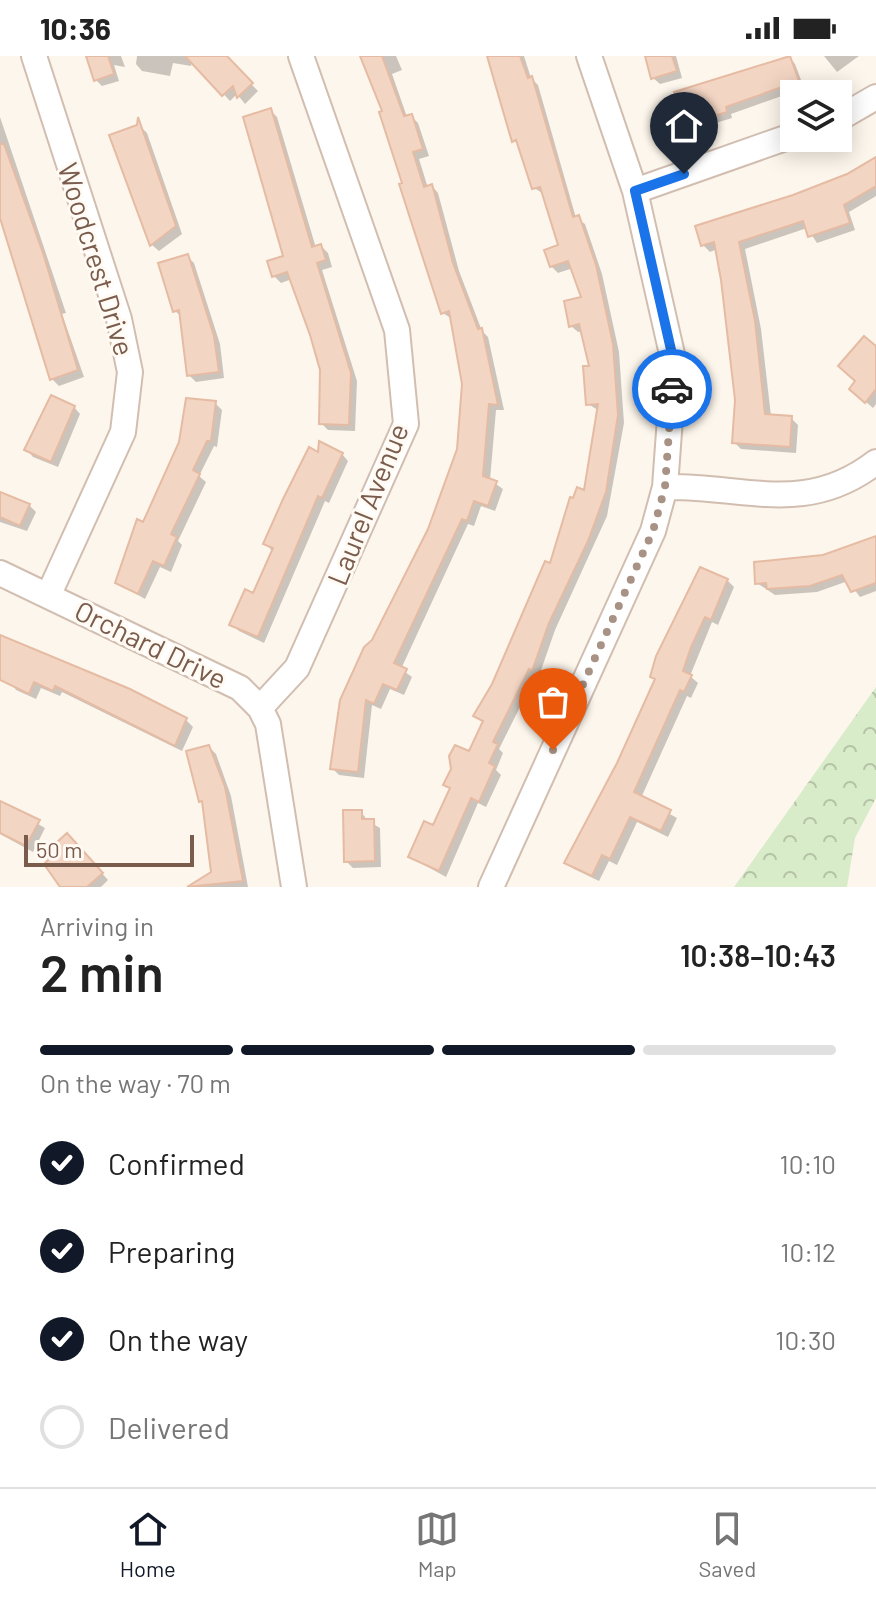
<!DOCTYPE html>
<html lang="en">
<head>
<meta charset="utf-8">
<style>
	body { margin:0; font-family:Barlow,sans-serif; background:#f6f6f6; color:#222; height:100vh; display:flex; flex-direction:column; font-size:30px; white-space:nowrap }
	* { box-sizing:border-box; margin:0 }
	p { font-size:26px; color:#767676 }
	.icon { flex:none; width:44px; height:44px; fill:none; stroke:currentColor; stroke-width:2; stroke-linecap:round; stroke-linejoin:round }
	.map { position:relative; height:831px; overflow:hidden }
	.drawer { display:flex; flex-direction:column; background:#fff; flex:1 }
	.drawer>* { flex:none }
	.fabs { position:absolute; left:780px; top:24px; display:grid; gap:16px }
	.fabs a { display:grid; place-items:center; width:72px; height:72px; border-radius:0px; background:#fff; box-shadow:0 4px 20px #0003; font-size:40px }
	.scale { position:absolute; left:24px; bottom:20px; width:170px; box-sizing:border-box; padding-left:8px; border:4px solid #7a5c4d; border-top:0; font-size:22px; line-height:28px; white-space:nowrap; color:#7a5c4d; -webkit-text-stroke:6px #fffaf3; paint-order:stroke }
	.pin { position:absolute; display:grid; place-items:center; width:68px; height:68px; color:#fff; margin:-82px -34px; border-radius:50% 50% 50% 0; rotate:-45deg; box-shadow:0 0 8px #0007 }
	.pin .icon { rotate:45deg }
	.courier { position:absolute; display:grid; place-items:center; width:80px; height:80px; margin:-40px; border:6px solid #1a73e8; border-radius:50%; background:#fff; color:#222; box-shadow:0 2px 10px #0007 }
	.overview em { font-style:normal; font-weight:600 }
	.overview div { display:flex; flex-direction:column-reverse }
	.overview { display:flex; align-items:center; justify-content:space-between; height:136px; padding:0 40px }
	h1 { font-size:52px; font-weight:600; line-height:60px }
	.bar { display:grid; grid-template-columns:repeat(4,1fr); gap:12px 8px; align-content:center; height:96px; padding:0 40px }
	.bar i { height:10px; border-radius:6px; background:#e0e0e0 }
	.bar .on { background:#111827 }
	.bar p { grid-column:span 4 }
	ol { padding:0 40px; list-style:none }
	li { display:flex; align-items:center; gap:24px; height:88px }
	li p { margin-inline-start:auto }
	li .icon { padding:8px; border-radius:50%; background:#111827; color:#fff; stroke-width:4 }
	li:last-child { color:#767676 }
	li i { width:44px; height:44px; border:4px solid #e0e0e0; border-radius:50% }
	.status { display:flex; justify-content:space-between; align-items:center; height:56px; padding:0 40px; background:#fff; direction:ltr }
	.status svg { height:22px; fill:currentColor }
	.menu { display:flex; justify-content:space-around; align-items:center; height:112px; border-top:2px solid #e0e0e0; background:#fff; font-size:22px; color:#767676 }
	.menu a { display:grid; justify-items:center; gap:4px }
	.menu .on { color:#111827 }
	.map>svg:first-child { display:block }
	.forest { fill:url(#forest-crowns) }
	.shadow { fill:#0003 }
	.building { fill:#f3d5c3; stroke:#e6bba3; stroke-width:2 }
	.lines { fill:none; stroke-linecap:round; stroke-linejoin:round }
	.street-casing { stroke:#d1beb0; stroke-width:28 }
	.street { stroke:#fff; stroke-width:24 }
	.done { stroke:#a89285; stroke-width:8; stroke-dasharray:0 14.4 }
	.route { stroke:#1a73e8; stroke-width:10 }
	.labels { text-anchor:middle; dominant-baseline:central; stroke-width:6; stroke-linejoin:round; paint-order:stroke }
	.street-label { font-size:28px; fill:#7a5c4d; stroke:#fffaf3 }
</style>
</head>
<body>
<div class="status"><b>10:36</b><svg viewBox="0 0 49 12"><path d="M0 12V9h3v3zM5 12V6h3v6zM10 12V3h3v9zM15 12V0h3v12zM26 1h20v11H26zM47 4h2v5h-2z"/></svg></div>
<div class="map">
<svg width="876" height="831" viewBox="0 0 876 831">
	<defs>
		<pattern id="forest-crowns" width="20" height="18" patternUnits="userSpaceOnUse" patternTransform="scale(2)"><rect width="20" height="18" fill="#d8ecc9"/><path d="M2 6a3 3 0 1 1 6 0M12 15a3 3 0 1 1 6 0" fill="none" stroke="#b4c2a5"/></pattern>
	</defs>
	<rect width="100%" height="100%" fill="#fdf6ec"/>
	<path class="forest" d="M 876,631 L 876,742 L 855,782 L 847,831 L 734,831 Z"/>
	<path class="shadow" d="M 88,0 L 121,0 L 125,11 L 114,9 L 119,25 L 102,30 L 96,24 Z
		M 137,0 L 193,0 L 191,10 L 173,7 L 170,20 L 142,15 L 136,8 Z
		M 216,0 L 224,0 L 258,35 L 245,48 L 237,38 L 230,45 L 200,13 Z
		M 362,0 L 396,0 L 402,14 L 392,18 L 407,61 L 411,60 L 418,67 L 429,100 L 419,103 L 428,132 L 432,130 L 438,137 L 459,215 L 482,275 L 488,281 L 504,354 L 496,354 L 490,424 L 503,433 L 495,455 L 481,450 L 474,470 L 468,468 L 401,613 L 412,621 L 404,639 L 390,633 L 381,653 L 372,649 L 364,722 L 339,719 L 332,712 L 374,585 L 429,474 L 459,394 L 464,328 L 452,263 L 443,257 L 384,56 Z
		M 489,0 L 524,0 L 531,22 L 538,29 L 576,162 L 585,168 L 602,218 L 619,296 L 624,367 L 607,460 L 555,574 L 539,620 L 536,619 L 499,693 L 503,697 L 496,714 L 501,719 L 486,751 L 478,747 L 446,821 L 410,801 L 434,772 L 451,734 L 446,729 L 470,697 L 484,668 L 476,660 L 585,436 L 598,354 L 588,348 L 591,312 L 583,275 L 578,276 L 571,270 L 584,243 L 573,212 L 558,217 L 551,210 L 561,190 L 544,138 L 534,132 L 521,91 L 514,84 Z
		M 646,0 L 676,0 L 682,22 L 660,28 L 653,22 Z
		M 824,0 L 859,0 L 837,16 Z
		M 789,1 L 795,8 L 804,32 L 731,58 L 732,62 L 693,74 L 686,68 Z
		M 271,55 L 277,61 L 316,192 L 321,190 L 328,197 L 332,211 L 322,214 L 357,325 L 355,375 L 328,374 L 321,367 L 322,314 L 292,223 L 281,227 L 274,220 L 285,201 Z
		M 0,61 L 66,257 L 62,258 L 84,321 L 59,330 L 52,323 L 0,159 Z
		M 140,70 L 147,77 L 182,178 L 159,195 L 152,189 L 132,130 Z
		M 876,103 L 876,140 L 849,156 L 855,174 L 817,187 L 807,172 L 745,193 L 761,273 L 771,360 L 791,362 L 798,369 L 796,397 L 741,393 L 734,386 L 737,344 L 717,193 L 710,196 L 703,189 L 697,171 L 848,120 Z
		M 187,200 L 194,207 L 220,288 L 224,322 L 196,326 L 189,319 L 182,261 L 175,255 Z
		M 876,289 L 876,348 L 873,352 L 858,339 Z
		M 215,347 L 222,354 L 217,391 L 214,390 L 199,420 L 206,426 L 178,485 L 182,489 L 171,516 L 160,511 L 145,543 L 117,527 Z
		M 74,351 L 80,358 L 58,411 L 33,401 L 27,394 Z
		M 342,398 L 348,405 L 329,447 L 325,445 L 264,587 L 239,575 L 232,568 L 254,539 L 273,496 L 266,488 L 320,399 Z
		M 0,439 L 29,449 L 36,456 L 27,475 L 0,466 Z
		M 876,481 L 876,535 L 860,541 L 848,525 L 817,536 L 775,539 L 757,527 Z
		M 727,524 L 734,531 L 718,569 L 712,566 L 690,620 L 698,627 L 691,642 L 687,640 L 641,742 L 677,762 L 668,781 L 637,766 L 617,809 L 609,805 L 599,825 L 574,813 L 567,806 L 619,708 L 656,625 L 652,621 Z
		M 0,578 L 10,586 L 129,635 L 186,664 L 193,671 L 182,695 L 62,636 L 60,640 L 41,632 L 36,643 L 16,634 L 0,610 Z
		M 209,691 L 216,698 L 231,740 L 248,831 L 189,831 L 213,817 L 205,749 L 201,745 Z
		M 0,746 L 45,772 L 33,796 L 0,778 Z
		M 361,756 L 368,765 L 380,772 L 381,811 L 353,812 L 346,805 Z
		M 74,786 L 108,824 L 101,831 L 67,831 Z"/>
	<path class="building" d="M 86,0 L 108,0 L 114,18 L 94,25 Z
		M 185,0 L 227,0 L 253,27 L 237,42 L 233,30 L 222,40 Z
		M 360,0 L 382,0 L 404,60 L 412,58 L 423,93 L 413,96 L 424,131 L 432,128 L 453,207 L 478,273 L 482,272 L 498,349 L 489,348 L 483,420 L 497,425 L 488,450 L 474,445 L 467,465 L 462,463 L 394,607 L 407,613 L 397,634 L 383,628 L 374,648 L 366,644 L 358,716 L 330,713 L 340,644 L 364,591 L 372,584 L 428,473 L 457,393 L 462,328 L 449,255 L 441,258 L 399,128 L 402,127 L 379,56 L 382,55 Z
		M 487,0 L 520,0 L 528,22 L 532,20 L 573,161 L 579,159 L 596,209 L 613,288 L 618,359 L 606,436 L 588,485 L 549,567 L 532,615 L 529,613 L 493,686 L 498,688 L 489,707 L 495,710 L 479,746 L 471,742 L 439,815 L 408,801 L 424,765 L 433,769 L 450,732 L 443,729 L 451,713 L 449,700 L 455,689 L 469,695 L 483,665 L 473,660 L 492,628 L 545,505 L 550,507 L 570,441 L 573,442 L 577,431 L 584,434 L 598,348 L 586,349 L 583,310 L 589,310 L 579,268 L 569,271 L 564,245 L 581,241 L 568,205 L 550,211 L 544,194 L 558,189 L 540,131 L 532,133 L 516,84 L 512,86 Z
		M 645,0 L 672,0 L 677,15 L 651,23 Z
		M 790,0 L 799,25 L 726,51 L 727,56 L 684,69 L 674,36 Z
		M 271,52 L 312,191 L 321,188 L 326,204 L 317,207 L 351,317 L 349,369 L 319,368 L 320,314 L 310,279 L 287,216 L 272,221 L 267,205 L 283,200 L 243,61 Z
		M 138,61 L 176,170 L 150,190 L 109,79 L 137,69 Z
		M 0,88 L 4,88 L 43,197 L 78,314 L 50,324 L 0,162 Z
		M 876,101 L 876,130 L 844,149 L 850,167 L 808,181 L 803,165 L 739,186 L 755,265 L 765,358 L 792,360 L 790,391 L 732,387 L 735,344 L 721,224 L 714,186 L 701,190 L 695,170 L 793,139 L 847,118 Z
		M 188,198 L 214,280 L 219,316 L 187,320 L 179,254 L 173,256 L 158,207 Z
		M 864,280 L 876,290 L 876,333 L 865,347 L 849,333 L 855,325 L 838,310 Z
		M 51,339 L 75,350 L 51,406 L 24,394 Z
		M 186,342 L 216,345 L 211,385 L 207,385 L 193,414 L 200,418 L 171,478 L 177,481 L 164,510 L 153,505 L 138,538 L 115,527 L 137,463 L 143,466 L 179,386 Z
		M 319,385 L 343,397 L 322,442 L 318,440 L 258,581 L 229,569 L 245,533 L 253,537 L 273,492 L 263,488 L 283,443 L 309,391 L 318,396 Z
		M 0,436 L 30,448 L 20,470 L 0,461 Z
		M 876,480 L 876,527 L 851,536 L 842,519 L 810,530 L 767,533 L 766,527 L 755,528 L 754,506 L 823,499 Z
		M 700,511 L 728,523 L 711,564 L 705,561 L 691,591 L 683,615 L 692,619 L 684,636 L 680,634 L 634,736 L 671,754 L 661,775 L 630,761 L 610,803 L 602,799 L 592,820 L 564,807 L 617,707 L 655,623 L 650,621 L 656,600 Z
		M 0,579 L 130,633 L 187,662 L 175,690 L 55,630 L 53,635 L 34,626 L 29,638 L 0,624 Z
		M 209,689 L 225,731 L 243,825 L 187,831 L 211,816 L 202,745 L 199,746 L 186,695 Z
		M 0,745 L 40,764 L 26,790 L 0,777 Z
		M 343,754 L 362,754 L 362,763 L 374,763 L 375,805 L 344,806 Z
		M 67,777 L 103,817 L 87,831 L 60,831 L 44,808 L 49,803 L 43,799 Z"/>
	<g class="lines">
		<defs>
			<path id="street" d="M 34,0 L 119,263 L 130,316 L 123,376 L 49,538
				M 838,63 L 876,41
				M 635,135 L 794,79
				M 665,431 C 743,429 805,461 876,406
				M 0,517 L 240,632 L 260,652 L 268,668 L 294,831
				M 260,652 L 297,612 L 406,368 L 397,274 L 301,0
				M 491,831 L 653,475 L 665,431 L 674,307 L 635,135 L 589,0"/>
		</defs>
		<use href="#street" class="street-casing"/>
		<use href="#street" class="street"/>
	</g>
	<g class="lines">
		<path class="done" d="M 553,694 L 653,475 L 665,431 L 672,333"/>
		<path class="route" d="M 672,333 L 674,307 L 635,135 L 684,118"/>
	</g>
	<g class="labels">
		<g class="street-label">
			<text transform="translate(97 203) rotate(73)">Woodcrest Drive</text>
			<text transform="translate(367 448) rotate(-68)">Laurel Avenue</text>
			<text transform="translate(151 588) rotate(26)">Orchard Drive</text>
		</g>
	</g>
</svg>
<div class="fabs">
<a><svg class="icon" aria-label="layers" viewBox="0 0 24 24"><path d="M12 4l9 5-9 5-9-5zM3 14l9 5 9-5"/></svg></a>
</div>
<div class="scale">50 m</div>
<div class="pin" style="left:553px;top:694px;background:#ea580c"><svg class="icon" aria-label="bag" viewBox="0 0 24 24"><path d="M5 8h14l-1 12H6zM9 8a3 3 0 0 1 6 0"/></svg></div>
<div class="pin" style="left:684px;top:118px;background:#1f2937"><svg class="icon" aria-label="home" viewBox="0 0 24 24"><path d="M3 11l9-7 9 7M6 9v11h12V9"/></svg></div>
<div class="courier" style="left:672px;top:333px"><svg class="icon" aria-label="car" viewBox="0 0 24 24"><path d="M5 17H2v-5l4-1 3-4h7l3 4 3 1v5h-3M9 17h6M6 11h13"/><circle cx="7" cy="17" r="2"/><circle cx="17" cy="17" r="2"/></svg></div>
</div>
<section class="drawer">
<div class="overview"><div><h1>2 min</h1><p>Arriving in</p></div><em>10:38–10:43</em></div>
<div class="bar"><i class="on"></i><i class="on"></i><i class="on"></i><i></i><p>On the way · 70 m</p></div>
<ol>
<li><svg class="icon" aria-label="check" viewBox="0 0 24 24"><path d="M5 12l5 5 9-10"/></svg>Confirmed<p>10:10</p></li>
<li><svg class="icon" aria-label="check" viewBox="0 0 24 24"><path d="M5 12l5 5 9-10"/></svg>Preparing<p>10:12</p></li>
<li><svg class="icon" aria-label="check" viewBox="0 0 24 24"><path d="M5 12l5 5 9-10"/></svg>On the way<p>10:30</p></li>
<li><i></i>Delivered</li>
</ol>
</section>
<nav class="menu">
<a class="on"><svg class="icon" aria-label="home" viewBox="0 0 24 24"><path d="M3 11l9-7 9 7M6 9v11h12V9"/></svg>Home</a>
<a><svg class="icon" aria-label="map" viewBox="0 0 24 24"><path d="M3 6l6-2 6 2 6-2v14l-6 2-6-2-6 2zM9 4v14M15 6v14"/></svg>Map</a>
<a><svg class="icon" aria-label="saved" viewBox="0 0 24 24"><path d="M7 4h10v16l-5-4-5 4z"/></svg>Saved</a>
</nav>
</body>
</html>
